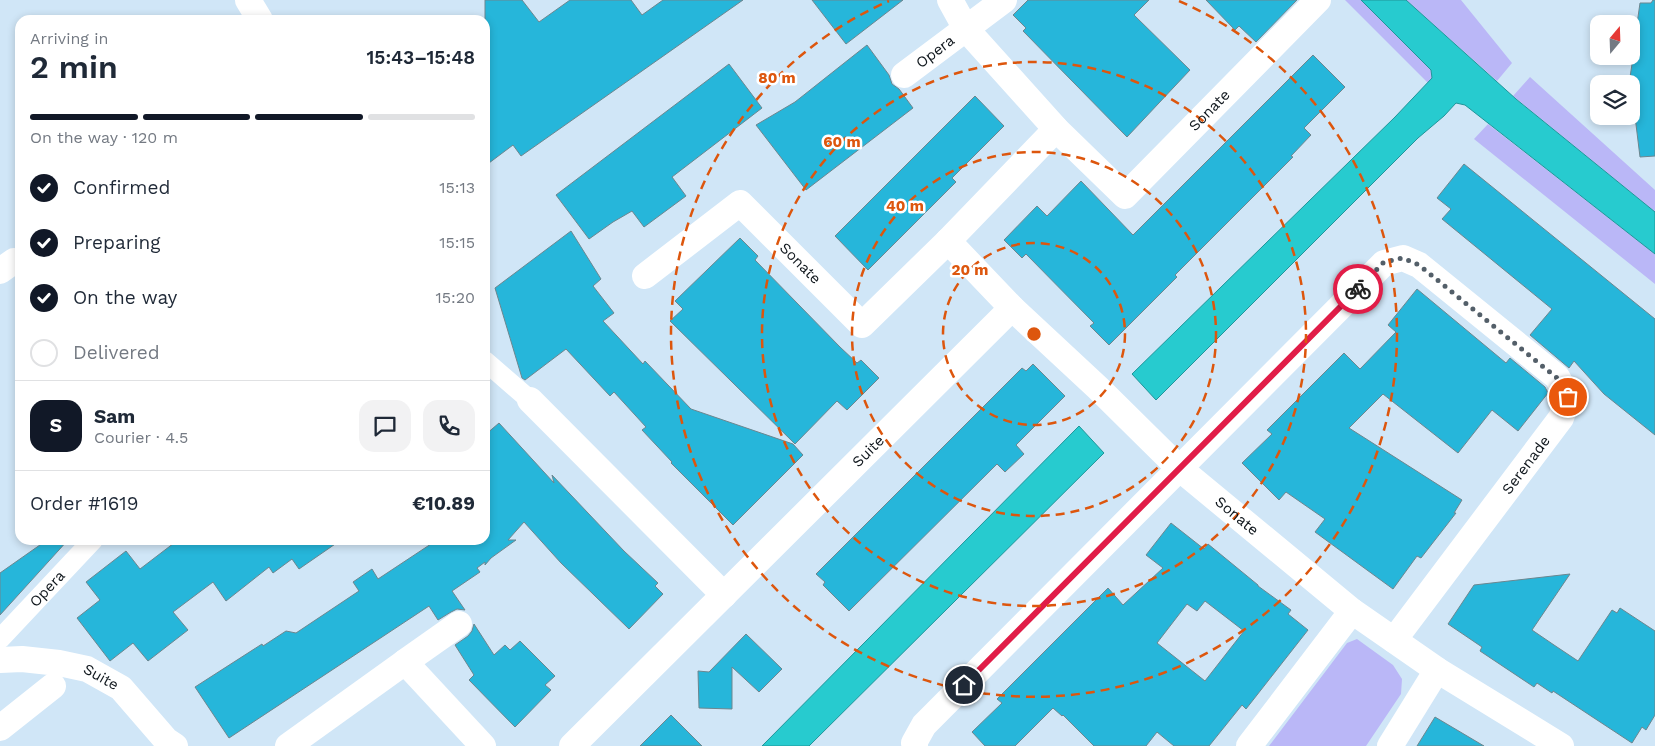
<!DOCTYPE html>
<html lang="en">
<head>
<meta charset="utf-8">
<style>
	body { margin:0; font-family:"Work Sans",sans-serif; background:#f2f2f3; color:#1f2937; height:100vh; display:flex; flex-direction:column; font-size:19px; white-space:nowrap }
	* { box-sizing:border-box; margin:0 }
	p { font-size:16px; color:#747a83 }
	.icon { flex:none; width:28px; height:28px; fill:none; stroke:currentColor; stroke-width:2; stroke-linecap:round; stroke-linejoin:round }
	.map { position:relative; flex:1; overflow:hidden }
	.sheet { position:absolute; left:15px; top:15px; width:475px; height:530px; display:flex; flex-direction:column; background:#fff; border-radius:15px; box-shadow:0 2px 8px #0003 }
	.sheet>* { flex:none }
	.needle { width:32px; rotate:19deg }
	.controls { position:absolute; left:1590px; top:15px; display:grid; gap:10px }
	.controls a { display:grid; place-items:center; width:50px; height:50px; border-radius:10px; background:#fff; box-shadow:0 2px 8px #0003; font-size:25px }
	.pin { position:absolute; display:grid; place-items:center; width:42px; height:42px; color:#fff; margin:-21px; border:2px solid #fff; border-radius:50%; box-shadow:0 1px 5px #0007 }
	.courier { position:absolute; display:grid; place-items:center; width:50px; height:50px; margin:-25px; border:4px solid #e11d48; border-radius:50%; background:#fff; color:#222; box-shadow:0 1px 6px #0007 }
	.overview em { font-style:normal; font-weight:600 }
	.overview div { display:flex; flex-direction:column-reverse }
	.overview { display:flex; align-items:center; justify-content:space-between; height:85px; padding:0 15px }
	h1 { font-size:32px; font-weight:600; line-height:38px }
	.bar { display:grid; grid-template-columns:repeat(4,1fr); gap:8px 5px; align-content:center; height:60px; padding:0 15px }
	.bar i { height:6px; border-radius:4px; background:#e0e1e3 }
	.bar .current { background:#111827 }
	.bar p { grid-column:span 4 }
	.line { display:flex; align-items:center; gap:12px; padding:0 15px; border-top:1px solid #e0e1e3 }
	.line div { flex:1 }
	.round { display:grid; place-items:center; flex:none; width:52px; height:52px; border-radius:15px; background:#f2f2f3 }
	ol { padding:0 15px; list-style:none }
	li { display:flex; align-items:center; gap:15px; height:55px }
	li p { margin-inline-start:auto }
	li .icon { padding:5px; border-radius:50%; background:#111827; color:#fff; stroke-width:4 }
	li:last-child { color:#747a83 }
	li i { width:28px; height:28px; border:2px solid #e0e1e3; border-radius:50% }
	.map>svg:first-child { display:block }
	.green { fill:#bab7f7 }
	.water { fill:#27cbcf; stroke:#209599 }
	.building { fill:#26b6da; stroke:#6c868f; fill-rule:evenodd }
	.lines { fill:none; stroke-linecap:round; stroke-linejoin:round }
	.pedestrian { stroke:#fff; stroke-width:20 }
	.minor { stroke:#fff; stroke-width:26 }
	.done { stroke:#535f69; stroke-width:5; stroke-dasharray:0 9 }
	.route { stroke:#e11d48; stroke-width:6 }
	.ring { fill:none; stroke:#dd560d; stroke-width:2.5; stroke-dasharray:9 6 }
	.labels { text-anchor:middle; dominant-baseline:central; stroke-width:5; stroke-linejoin:round; paint-order:stroke }
	.street-label { font-size:15px; fill:#0f161c; stroke:#fff }
	.centre { fill:#dd560d; stroke:#fff; stroke-width:2.5 }
	.ring-label { font-size:15px; text-anchor:middle; font-weight:bold; fill:#dd560d; stroke:#fff; stroke-width:5; stroke-linejoin:round; paint-order:stroke }
</style>
</head>
<body>
<div class="map">
<svg width="1655" height="746" viewBox="0 0 1655 746">
	<rect width="100%" height="100%" fill="#d0e6f7"/>
	<path class="green" d="M 1345,0 L 1361,0 L 1431,70 L 1432,78 L 1428,83 Z
		M 1406,0 L 1461,0 L 1512,63 L 1497,81 Z
		M 1530,77 L 1655,190 L 1655,212 L 1513,96 Z
		M 1488,124 L 1655,254 L 1655,284 L 1474,139 Z
		M 1357,639 L 1393,665 L 1402,679 L 1401,694 L 1366,746 L 1269,746 L 1347,643 Z"/>
	<path class="water" d="M 1361,0 L 1406,0 L 1516,99 L 1655,212 L 1655,254 L 1465,105 L 1456,103 L 1444,116 L 1418,138 L 1156,400 L 1132,374 L 1395,117 L 1432,78 L 1431,70 Z
		M 1079,426 L 1104,453 L 809,746 L 762,746 Z"/>
	<path class="building" d="M 485,0 L 522,0 L 539,22 L 570,0 L 631,0 L 642,15 L 663,0 L 743,0 L 521,156 L 513,145 L 485,166 Z
		M 812,0 L 903,0 L 846,44 Z
		M 1028,0 L 1149,0 L 1134,15 L 1190,70 L 1127,137 L 1023,31 L 1026,28 L 1013,15 Z
		M 1206,0 L 1297,0 L 1256,42 L 1239,26 L 1235,30 Z
		M 1653,0 L 1655,0 L 1655,156 L 1640,157 L 1631,84 L 1629,84 L 1632,64 L 1627,63 L 1630,56 L 1631,56 L 1634,45 L 1640,3 L 1651,3 Z
		M 867,45 L 889,75 L 892,84 L 899,89 L 913,108 L 806,190 L 756,125 L 795,102 Z
		M 1313,55 L 1345,87 L 1304,128 L 1311,135 L 1291,156 L 1293,157 L 1175,275 L 1177,277 L 1109,345 L 1090,326 L 1094,323 L 1026,254 L 1022,258 L 1004,240 L 1037,206 L 1047,216 L 1081,181 L 1133,235 Z
		M 729,64 L 762,108 L 672,177 L 686,196 L 644,227 L 632,211 L 613,222 L 589,239 L 556,195 Z
		M 975,96 L 1004,126 L 952,178 L 956,182 L 868,270 L 835,236 Z
		M 1464,164 L 1655,319 L 1655,435 L 1604,394 L 1574,361 L 1569,368 L 1530,335 L 1552,309 L 1442,219 L 1451,209 L 1437,198 Z
		M 571,231 L 601,279 L 593,286 L 614,313 L 603,321 L 643,364 L 645,361 L 691,409 L 793,444 L 803,455 L 733,525 L 671,463 L 672,462 L 642,430 L 646,427 L 614,392 L 610,396 L 566,349 L 525,380 L 522,378 L 495,288 Z
		M 740,238 L 758,256 L 755,260 L 840,347 L 857,363 L 861,360 L 879,378 L 847,410 L 837,401 L 795,444 L 670,321 L 683,309 L 675,301 Z
		M 1417,289 L 1506,363 L 1510,358 L 1545,387 L 1548,393 L 1518,431 L 1492,410 L 1458,453 L 1383,394 L 1349,428 L 1462,500 L 1454,513 L 1456,513 L 1421,558 L 1417,556 L 1393,589 L 1315,532 L 1325,519 L 1286,492 L 1279,500 L 1242,463 L 1272,434 L 1267,430 L 1344,353 L 1360,369 L 1396,332 L 1388,325 Z
		M 1033,364 L 1065,396 L 1016,445 L 1024,454 L 1005,472 L 997,464 L 849,611 L 823,585 L 825,582 L 816,574 L 1022,368 L 1026,371 Z
		M 499,423 L 554,483 L 552,475 L 624,551 L 658,583 L 655,586 L 663,594 L 629,629 L 561,563 L 524,522 L 508,540 L 516,540 L 491,558 L 485,565 L 485,562 L 477,568 L 480,572 L 452,591 L 465,610 L 457,609 L 451,612 L 438,620 L 429,606 L 229,738 L 195,687 L 262,644 L 263,646 L 286,631 L 296,633 L 359,591 L 353,582 L 372,569 L 378,579 L 437,540 L 485,540 L 485,435 Z
		M 1171,523 L 1204,549 L 1208,544 L 1258,585 L 1258,586 L 1291,610 L 1288,614 L 1308,630 L 1246,709 L 1242,705 L 1209,746 L 1174,746 L 1157,732 L 1146,746 L 1094,746 L 1063,715 L 1062,716 L 1053,708 L 1015,746 L 985,746 L 972,732 L 1002,703 L 997,699 L 1108,588 L 1123,605 L 1163,568 L 1146,555 ZM 1205,601 L 1244,631 L 1205,681 L 1157,643 L 1187,604 L 1197,611 Z
		M 47,540 L 68,540 L 0,615 L 0,573 Z
		M 178,540 L 341,540 L 299,569 L 292,559 L 273,573 L 269,567 L 226,601 L 213,582 L 173,612 L 188,630 L 148,661 L 133,643 L 110,661 L 77,618 L 100,600 L 86,582 L 126,551 L 140,569 Z
		M 1570,574 L 1532,630 L 1554,645 L 1578,661 L 1612,610 L 1617,613 L 1620,608 L 1655,631 L 1655,715 L 1646,730 L 1642,727 L 1632,743 L 1553,691 L 1552,693 L 1537,683 L 1534,687 L 1480,651 L 1482,647 L 1448,624 L 1474,585 Z
		M 474,624 L 494,655 L 505,645 L 510,650 L 520,641 L 555,676 L 545,685 L 551,690 L 515,727 L 469,680 L 474,675 L 455,645 L 468,636 L 472,631 Z
		M 746,634 L 782,669 L 759,692 L 732,667 L 732,709 L 699,708 L 698,671 L 709,672 Z
		M 671,715 L 702,746 L 640,746 Z
		M 1435,717 L 1484,746 L 1417,746 Z"/>
	<g class="lines">
		<g class="pedestrian">
			<path d="M 485,361 L 530,400"/>
			<path id="s1" d="M 0,639 L 93,540"/>
		</g>
		<g class="minor">
			<path d="M 248,0 L 260,20"/>
			<path id="s2" d="M 950,0 L 966,29 L 1056,129 L 1125,196 L 1318,0"/>
			<path id="s3" d="M 904,75 L 1004,0"/>
			<path id="s4" d="M 948,241 L 1012,308 L 1098,388 L 1179,468 L 1352,611 L 1437,670 L 1561,746"/>
			<path d="M 0,271 L 14,261"/>
			<path id="s5" d="M 645,276 L 740,203 L 862,325 L 948,241 L 1056,129"/>
			<path d="M 530,400 L 724,595"/>
			<path id="s6" d="M 0,660 L 22,659 L 59,663 L 87,669 L 121,688 L 166,740 L 175,746"/>
			<path d="M 405,662 L 459,624"/>
			<path d="M 0,728 L 53,686"/>
			<path d="M 288,746 L 405,662 L 483,746"/>
			<path id="s7" d="M 572,746 L 1012,308"/>
			<path d="M 915,746 L 914,743 L 924,725 L 1384,263 L 1403,258 L 1419,265 L 1557,377 L 1568,397 L 1561,418 L 1394,640"/>
			<path d="M 1249,746 L 1352,611"/>
			<path d="M 1390,746 L 1437,670"/>
		</g>
	</g>
	<g class="lines">
		<path class="done" d="M 1358,289 L 1384,262 L 1403,258 L 1419,265 L 1557,378 L 1568,397"/>
		<path class="route" d="M 964,685 L 1358,289"/>
	</g>
	<g class="ring">
		<circle cx="1034" cy="334" r="91"/>
		<circle cx="1034" cy="334" r="182"/>
		<circle cx="1034" cy="334" r="272"/>
		<path d="M1179 1A363 363 0 1 1 889 1"/>
	</g>
	<g class="labels">
		<g class="street-label">
			<text stroke="none"><textPath href="#s3" startOffset="39">Opera</textPath></text>
			<text stroke="none"><textPath href="#s2" startOffset="384">Sonate</textPath></text>
			<text stroke="none"><textPath href="#s5" startOffset="205">Sonate</textPath></text>
			<text stroke="none"><textPath href="#s7" startOffset="418">Suite</textPath></text>
			<text transform="translate(1526 465) rotate(-53)">Serenade</text>
			<text stroke="none"><textPath href="#s4" startOffset="399">Sonate</textPath></text>
			<text stroke="none"><textPath href="#s1" startOffset="69">Opera</textPath></text>
			<text stroke="none"><textPath href="#s6" startOffset="104">Suite</textPath></text>
		</g>
	</g>
	<circle cx="1034" cy="334" r="8" class="centre"/>
	<g class="ring-label">
		<text x="777" y="83">80 m</text>
		<text x="842" y="147">60 m</text>
		<text x="905" y="211">40 m</text>
		<text x="970" y="275">20 m</text>
	</g>
</svg>
<div class="controls">
<a><svg class="needle" viewBox="-14 -14 28 28"><path d="M0-13l5 13h-10z" fill="#e53935"/><path d="M0 13l5-13h-10z" fill="#747a83"/></svg></a>
<a><svg class="icon" aria-label="layers" viewBox="0 0 24 24"><path d="M12 4l9 5-9 5-9-5zM3 14l9 5 9-5"/></svg></a>
</div>
<div class="pin" style="left:1568px;top:397px;background:#ea580c"><svg class="icon" aria-label="bag" viewBox="0 0 24 24"><path d="M5 8h14l-1 12H6zM9 8a3 3 0 0 1 6 0"/></svg></div>
<div class="pin" style="left:964px;top:685px;background:#1f2937"><svg class="icon" aria-label="home" viewBox="0 0 24 24"><path d="M3 11l9-7 9 7M6 9v11h12V9"/></svg></div>
<div class="courier" style="left:1358px;top:289px"><svg class="icon" aria-label="bike" viewBox="0 0 24 24"><circle cx="6" cy="16" r="4"/><circle cx="18" cy="16" r="4"/><path d="M6 16l4-8h5l3 8M10 8l3 8H6M13 5h3"/></svg></div>
<section class="sheet">
<div class="overview"><div><h1>2 min</h1><p>Arriving in</p></div><em>15:43–15:48</em></div>
<div class="bar"><i class="current"></i><i class="current"></i><i class="current"></i><i></i><p>On the way · 120 m</p></div>
<ol>
<li><svg class="icon" aria-label="check" viewBox="0 0 24 24"><path d="M5 12l5 5 9-10"/></svg>Confirmed<p>15:13</p></li>
<li><svg class="icon" aria-label="check" viewBox="0 0 24 24"><path d="M5 12l5 5 9-10"/></svg>Preparing<p>15:15</p></li>
<li><svg class="icon" aria-label="check" viewBox="0 0 24 24"><path d="M5 12l5 5 9-10"/></svg>On the way<p>15:20</p></li>
<li><i></i>Delivered</li>
</ol>
<div class="line" style="height:90px"><b class="round" style="background:#111827;color:#fff">S</b><div><b>Sam</b><p>Courier · 4.5</p></div><a class="round"><svg class="icon" aria-label="chat" viewBox="0 0 24 24"><path d="M4 5h16v11H9l-5 4z"/></svg></a><a class="round"><svg class="icon" aria-label="phone" viewBox="0 0 24 24"><path d="M5 4h4l2 5-3 2q2 4 5 5l2-3 5 2v4C11 20 4 13 5 4z"/></svg></a></div>
<div class="line" style="height:65px"><div>Order #1619</div><b>€10.89</b></div>
</section>
</div>
</body>
</html>
